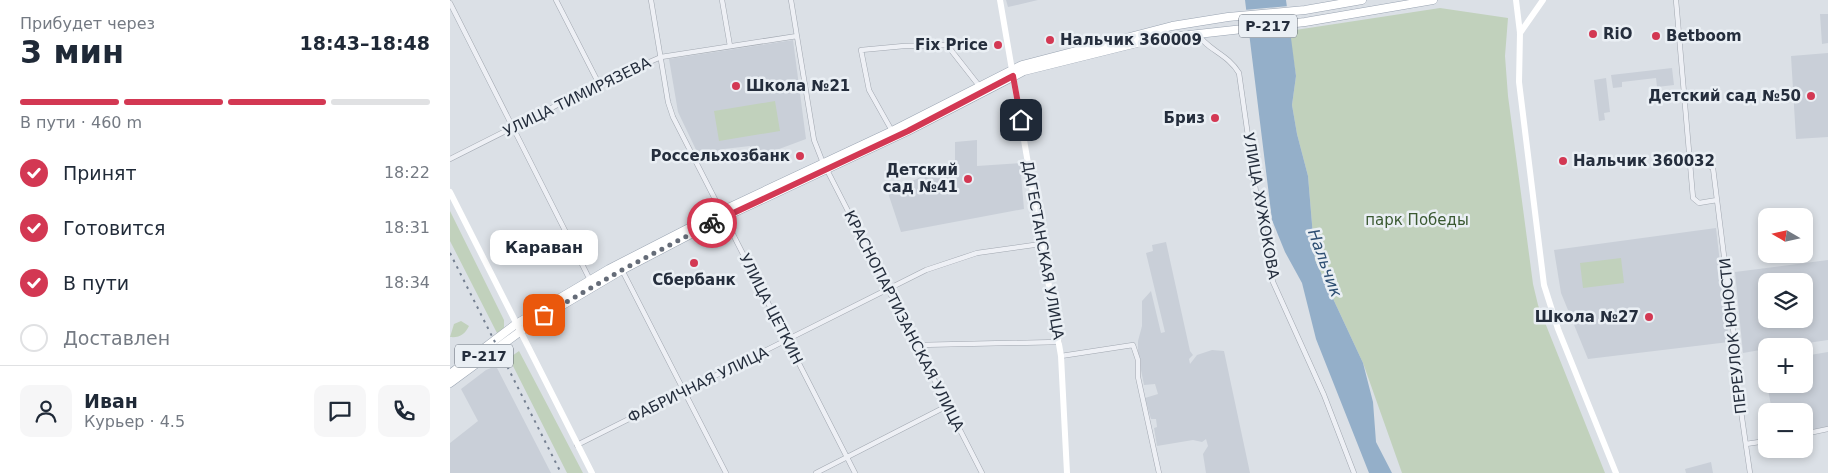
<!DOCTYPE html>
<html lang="ru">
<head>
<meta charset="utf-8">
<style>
	body { margin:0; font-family:"DejaVu Sans",sans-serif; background:#f6f6f7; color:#1f2937; height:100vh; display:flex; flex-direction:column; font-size:19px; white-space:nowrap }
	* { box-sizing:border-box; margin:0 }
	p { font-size:16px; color:#747a83 }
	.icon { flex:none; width:28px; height:28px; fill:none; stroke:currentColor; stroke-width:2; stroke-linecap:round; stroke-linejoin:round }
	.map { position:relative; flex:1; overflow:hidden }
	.details { display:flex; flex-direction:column; background:#fff; width:450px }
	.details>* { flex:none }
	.needle { width:32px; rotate:279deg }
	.buttons { position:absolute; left:1308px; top:208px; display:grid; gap:10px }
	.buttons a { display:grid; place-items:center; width:55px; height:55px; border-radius:10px; background:#fff; box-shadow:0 2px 8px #0003; font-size:25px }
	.pin { position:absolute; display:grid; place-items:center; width:42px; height:42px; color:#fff; margin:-21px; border-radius:10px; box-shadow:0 2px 8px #0006 }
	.courier { position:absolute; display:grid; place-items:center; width:50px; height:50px; margin:-25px; border:4px solid #d33853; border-radius:50%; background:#fff; color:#222; box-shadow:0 1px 6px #0007 }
	.bubble { position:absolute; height:35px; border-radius:10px; background:#fff; box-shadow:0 2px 8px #0003; font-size:16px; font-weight:600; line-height:35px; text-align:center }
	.headline em { font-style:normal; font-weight:600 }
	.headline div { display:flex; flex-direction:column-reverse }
	.headline { display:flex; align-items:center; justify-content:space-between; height:85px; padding:0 20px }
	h1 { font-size:32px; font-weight:600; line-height:38px }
	.bar { display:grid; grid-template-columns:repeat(4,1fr); gap:8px 5px; align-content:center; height:60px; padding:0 20px }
	.bar i { height:6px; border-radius:4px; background:#e0e1e3 }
	.bar .on { background:#d33853 }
	.bar p { grid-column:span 4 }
	.line { display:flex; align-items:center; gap:12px; padding:0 20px; border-top:1px solid #e0e1e3 }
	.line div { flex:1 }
	.round { display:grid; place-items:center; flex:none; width:52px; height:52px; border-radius:10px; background:#f6f6f7 }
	ol { padding:0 20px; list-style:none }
	li { display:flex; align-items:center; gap:15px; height:55px }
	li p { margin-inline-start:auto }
	li .icon { padding:5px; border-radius:50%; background:#d33853; color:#fff; stroke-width:4 }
	li:last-child { color:#747a83 }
	li i { width:28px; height:28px; border:2px solid #e0e1e3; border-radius:50% }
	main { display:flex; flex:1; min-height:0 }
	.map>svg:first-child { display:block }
	.built { fill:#c9cfd8; fill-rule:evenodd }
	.green { fill:#c1d1bc }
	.water { fill:#94afc9 }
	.pier { fill:#dbe0e6 }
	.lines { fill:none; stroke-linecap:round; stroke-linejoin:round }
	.street-casing { stroke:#a1a7b0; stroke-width:5.5 }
	.primary-casing { stroke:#9aa4b2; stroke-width:9 }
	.street { stroke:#eef0f5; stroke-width:4.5 }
	.secondary { stroke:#fff; stroke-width:6 }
	.primary { stroke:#fff; stroke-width:8 }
	.rail { stroke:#747f90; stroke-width:2; stroke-dasharray:2.5 5; stroke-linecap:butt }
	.done { stroke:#656c78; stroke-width:5; stroke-dasharray:0 9 }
	.route { stroke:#d33853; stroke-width:6 }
	.poi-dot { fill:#d33853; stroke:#eaeff4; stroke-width:2 }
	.labels { text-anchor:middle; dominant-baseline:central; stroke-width:5; stroke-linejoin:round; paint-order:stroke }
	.shield { fill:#eaeff4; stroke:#606874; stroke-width:1 }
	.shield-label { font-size:14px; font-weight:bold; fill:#252e3d }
	.poi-label { font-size:15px; font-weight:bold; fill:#252e3d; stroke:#eaeff4; text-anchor:end }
	.street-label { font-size:15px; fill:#252e3d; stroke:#eaeff4 }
	.park-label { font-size:15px; fill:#3a5931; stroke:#eaeff4 }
	.water-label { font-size:16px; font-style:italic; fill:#2d4e72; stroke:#eaeff4 }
</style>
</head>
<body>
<main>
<section class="details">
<div class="headline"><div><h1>3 мин</h1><p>Прибудет через</p></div><em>18:43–18:48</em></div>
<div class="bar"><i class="on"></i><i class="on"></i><i class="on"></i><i></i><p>В пути · 460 m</p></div>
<ol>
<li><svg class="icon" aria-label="check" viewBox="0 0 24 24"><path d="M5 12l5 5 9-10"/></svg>Принят<p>18:22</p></li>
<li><svg class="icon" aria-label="check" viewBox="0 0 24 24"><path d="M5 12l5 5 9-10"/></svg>Готовится<p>18:31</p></li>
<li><svg class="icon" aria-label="check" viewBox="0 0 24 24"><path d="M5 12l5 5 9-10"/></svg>В пути<p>18:34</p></li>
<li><i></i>Доставлен</li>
</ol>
<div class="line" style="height:90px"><a class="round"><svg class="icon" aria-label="person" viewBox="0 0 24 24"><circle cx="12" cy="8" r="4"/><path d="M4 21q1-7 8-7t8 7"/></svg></a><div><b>Иван</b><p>Курьер · 4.5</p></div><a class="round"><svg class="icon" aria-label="chat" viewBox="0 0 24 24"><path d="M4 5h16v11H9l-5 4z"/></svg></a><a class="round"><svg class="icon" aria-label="phone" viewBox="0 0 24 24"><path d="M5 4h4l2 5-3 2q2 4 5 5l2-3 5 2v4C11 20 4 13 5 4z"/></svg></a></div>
</section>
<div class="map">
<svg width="1378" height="473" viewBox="0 0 1378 473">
	<rect width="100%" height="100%" fill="#dbe0e6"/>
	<path class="built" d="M 556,0 L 588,0 L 558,7 Z
		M 1370,14 L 1378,14 L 1378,43 L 1372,44 Z
		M 343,40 L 356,139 L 313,155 L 309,152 L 301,152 L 300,146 L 274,149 L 249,156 L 228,112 L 219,59 Z
		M 1378,53 L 1378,137 L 1346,139 L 1341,56 Z
		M 1222,68 L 1224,85 L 1207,87 L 1206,78 L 1172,82 L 1172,87 L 1163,88 L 1161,75 Z
		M 1156,78 L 1160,112 L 1154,113 L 1155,120 L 1149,121 L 1144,80 Z
		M 527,140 L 527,166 L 570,163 L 574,209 L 451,232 L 438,193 L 505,160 L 505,142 Z
		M 1266,228 L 1279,342 L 1138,359 L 1111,293 L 1104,250 Z
		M 716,242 L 740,351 L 743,355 L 739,359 L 740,364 L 747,355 L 762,350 L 774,351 L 800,473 L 756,473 L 753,454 L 758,446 L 756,439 L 752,442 L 743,440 L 707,446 L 704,428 L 707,427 L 706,419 L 701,419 L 695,398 L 708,394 L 705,384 L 694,385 L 688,355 L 688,341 L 692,326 L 692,301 L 701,291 L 711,333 L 715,332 L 696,253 L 703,251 L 702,245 Z
		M 1378,260 L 1378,340 L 1337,346 L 1316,346 L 1316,349 L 1293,353 L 1285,272 ZM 1316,281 L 1354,281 L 1354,319 L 1316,319 Z
		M 1378,352 L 1378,427 L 1354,431 L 1354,411 L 1322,411 L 1317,384 L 1354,384 L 1354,356 Z
		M 46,366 L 101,473 L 0,473 L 0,443 L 28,421 L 11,389 L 36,370 Z
		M 1261,462 L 1263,473 L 1236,473 L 1235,469 Z"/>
	<path class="green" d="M 990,8 L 1058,18 L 1055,56 L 1058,96 L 1083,284 L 1088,305 L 1155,473 L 952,473 L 913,363 L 865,260 L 858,176 L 847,134 L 842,105 L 846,76 L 839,31 Z
		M 325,101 L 330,131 L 269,141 L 264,111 Z
		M 0,211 L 54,320 L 54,329 L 47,333 L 0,241 Z
		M 1171,258 L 1174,283 L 1133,288 L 1130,263 Z
		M 11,321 L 19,326 C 15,334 10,338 0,337 L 4,324 Z
		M 69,351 L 133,473 L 117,473 L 59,358 Z"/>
	<path class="water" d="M 795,0 L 836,0 L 846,76 L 842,105 L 847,134 L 858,176 L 865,260 L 913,363 L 923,402 L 926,442 L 942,473 L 919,473 L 866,339 L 852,283 L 835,252 L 822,220 Z"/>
	<path class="pier" d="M 839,6 L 842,29 L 797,34 L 794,10 Z"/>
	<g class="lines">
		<defs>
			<path id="street" d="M 106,0 L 149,84
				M 201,0 L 218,102 L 223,117 L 405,473
				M 272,0 L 280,46
				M 341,0 L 364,140 L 373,163
				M 1226,0 L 1243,198 L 1249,203 L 1267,200
				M 0,3 L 140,280
				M 747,33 C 757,50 778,54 789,73 L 808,206 L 823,282 L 874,395 L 904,473
				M 442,131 L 419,90 L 411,50 L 454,46 L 497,45 L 530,87
				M 0,159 L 149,84 L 211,57 L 347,36
				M 1239,165 L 1255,164 L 1263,168 L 1286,352 L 1284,363 L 1300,473
				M 376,168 L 532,473
				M 172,270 L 276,473
				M 468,345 L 609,342
				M 611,356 L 683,345 L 688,360 L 688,377 L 709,473
				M 1354,434 L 1378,429
				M 1296,444 L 1316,441
				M 127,445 L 476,270 L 527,253 L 591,244
				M 366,473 L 497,406"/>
			<path id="primary" d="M 0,374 L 66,324 L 159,269 L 278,208 L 442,131 L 572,65 L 722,26 L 778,17 L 855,10 L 912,0
				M 0,383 L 79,325 L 172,270 L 262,223 L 458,131 L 574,71 L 703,39 L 855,22 L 983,0"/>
		</defs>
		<use href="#street" class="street-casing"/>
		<use href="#primary" class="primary-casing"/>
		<use href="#street" class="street"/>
		<path class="secondary" d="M 550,0 L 611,356 L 617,473
			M 1066,0 L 1070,33 L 1069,82 L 1094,285 L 1108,329 L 1166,473
			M 1070,33 L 1093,0
			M 0,192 L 142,473"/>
		<use href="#primary" class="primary"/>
		<path class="rail" d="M 0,253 L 111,473"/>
	</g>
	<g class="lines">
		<path class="done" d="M 94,315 L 172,270 L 262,223"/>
		<path class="route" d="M 262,223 L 458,131 L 563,76 L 571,120"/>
	</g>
	<g class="poi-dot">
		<circle cx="1143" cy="34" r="5"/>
		<circle cx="1206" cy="36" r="5"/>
		<circle cx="600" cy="40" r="5"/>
		<circle cx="548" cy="45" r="5"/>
		<circle cx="286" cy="86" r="5"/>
		<circle cx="1361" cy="96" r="5"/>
		<circle cx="765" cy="118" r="5"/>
		<circle cx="350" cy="156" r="5"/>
		<circle cx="1113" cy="161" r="5"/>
		<circle cx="518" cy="179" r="5"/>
		<circle cx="244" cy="263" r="5"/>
		<circle cx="1199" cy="317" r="5"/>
	</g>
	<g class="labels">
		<g class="shield">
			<rect x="789" y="14.5" width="58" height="23" rx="4"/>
			<rect x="5" y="344.5" width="58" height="23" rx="4"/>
		</g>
		<g class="shield-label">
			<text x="818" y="26">Р-217</text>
			<text x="34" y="356">Р-217</text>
		</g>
		<g class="poi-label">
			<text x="1153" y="34" text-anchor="start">RiO</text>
			<text x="1216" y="36" text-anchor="start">Betboom</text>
			<text x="610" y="40" text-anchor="start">Нальчик 360009</text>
			<text x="538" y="45">Fix Price</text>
			<text x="296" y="86" text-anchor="start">Школа №21</text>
			<text x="1351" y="96">Детский сад №50</text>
			<text x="755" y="118">Бриз</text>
			<text x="340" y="156">Россельхозбанк</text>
			<text x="1123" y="161" text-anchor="start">Нальчик 360032</text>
			<text x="508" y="170">Детский<tspan x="508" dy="17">сад №41</tspan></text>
			<text x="244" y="280" text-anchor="middle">Сбербанк</text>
			<text x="1189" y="317">Школа №27</text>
		</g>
		<g class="street-label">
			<text transform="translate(127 97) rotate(-26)">УЛИЦА ТИМИРЯЗЕВА</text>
			<text transform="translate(811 206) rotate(80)">УЛИЦА ХУЖОКОВА</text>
			<text transform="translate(593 250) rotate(80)">ДАГЕСТАНСКАЯ УЛИЦА</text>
			<text transform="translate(321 309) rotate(63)">УЛИЦА ЦЕТКИН</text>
			<text transform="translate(454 321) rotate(63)">КРАСНОПАРТИЗАНСКАЯ УЛИЦА</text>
			<text transform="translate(1283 336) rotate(-96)">ПЕРЕУЛОК ЮНОСТИ</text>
			<text transform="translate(248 385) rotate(-26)">ФАБРИЧНАЯ УЛИЦА</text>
		</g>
		<g class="park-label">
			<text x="967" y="220">парк Победы</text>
		</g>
		<g class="water-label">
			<text transform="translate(875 263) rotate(70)">Нальчик</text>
		</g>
	</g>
</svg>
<div class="buttons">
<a><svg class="needle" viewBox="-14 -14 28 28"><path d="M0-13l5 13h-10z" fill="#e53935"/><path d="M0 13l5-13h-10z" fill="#747a83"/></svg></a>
<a><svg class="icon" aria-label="layers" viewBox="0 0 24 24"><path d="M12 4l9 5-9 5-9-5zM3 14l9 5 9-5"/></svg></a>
<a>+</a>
<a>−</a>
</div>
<div class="pin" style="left:94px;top:315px;background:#ea580c"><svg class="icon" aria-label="bag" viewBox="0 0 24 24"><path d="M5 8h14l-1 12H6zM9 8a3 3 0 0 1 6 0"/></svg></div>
<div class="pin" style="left:571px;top:120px;background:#1f2937"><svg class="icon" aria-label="home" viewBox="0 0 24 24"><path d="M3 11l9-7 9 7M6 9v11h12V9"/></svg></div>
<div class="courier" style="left:262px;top:223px"><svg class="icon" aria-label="bike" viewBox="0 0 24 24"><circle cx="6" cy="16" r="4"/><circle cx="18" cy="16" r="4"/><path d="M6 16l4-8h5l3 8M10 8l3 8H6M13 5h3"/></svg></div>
<div class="bubble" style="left:40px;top:230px;width:108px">Караван</div>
</div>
</main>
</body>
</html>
